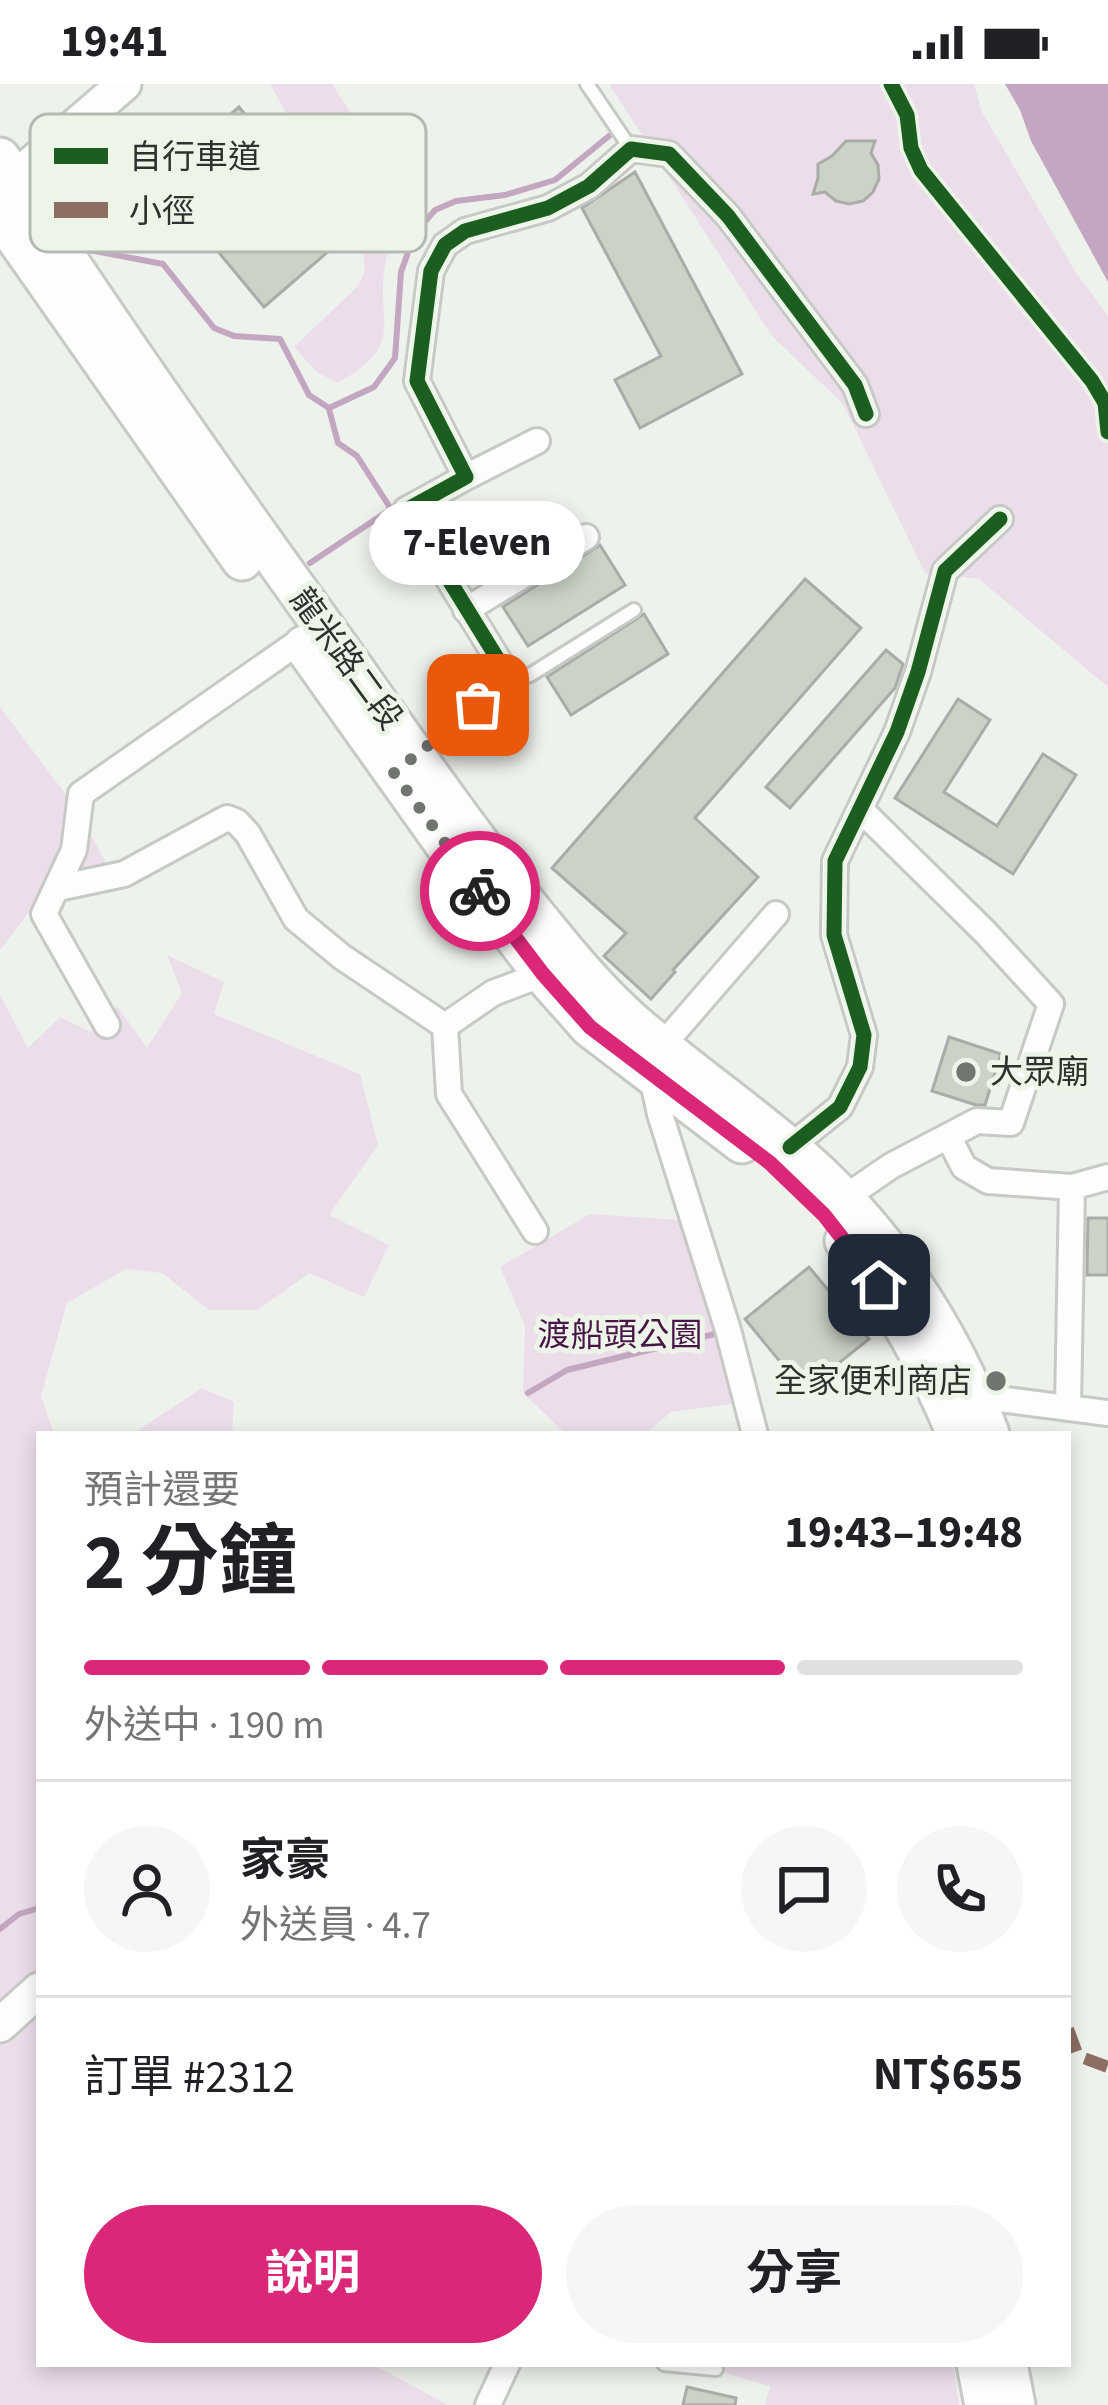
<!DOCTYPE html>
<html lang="zh-TW">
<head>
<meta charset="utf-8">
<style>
	body { margin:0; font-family:"Source Sans 3","Noto Sans TC",sans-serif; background:#f6f6f6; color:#202124; height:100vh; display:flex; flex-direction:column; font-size:45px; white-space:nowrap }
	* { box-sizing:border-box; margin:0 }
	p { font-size:39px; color:#757577 }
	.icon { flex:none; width:66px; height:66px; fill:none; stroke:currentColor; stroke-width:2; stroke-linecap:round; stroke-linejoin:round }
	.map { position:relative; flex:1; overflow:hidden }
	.drawer { position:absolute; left:36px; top:1347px; width:1035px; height:936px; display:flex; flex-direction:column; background:#fff; border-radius:0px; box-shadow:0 6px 18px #0003 }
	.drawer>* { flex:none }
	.pin { position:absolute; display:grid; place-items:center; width:102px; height:102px; color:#fff; margin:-51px; border-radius:24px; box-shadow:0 6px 18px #0006 }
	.courier { position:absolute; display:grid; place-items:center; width:120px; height:120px; margin:-60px; border:9px solid #db2777; border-radius:50%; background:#fff; color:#222; box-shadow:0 3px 15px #0007 }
	.bubble { position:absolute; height:84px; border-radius:42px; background:#fff; box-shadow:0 6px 18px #0003; font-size:39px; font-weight:700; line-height:84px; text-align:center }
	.headline em { font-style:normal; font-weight:700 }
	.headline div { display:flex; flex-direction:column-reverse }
	.headline { display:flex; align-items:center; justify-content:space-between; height:204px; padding:0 48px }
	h1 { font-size:78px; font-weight:700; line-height:90px }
	.bar { display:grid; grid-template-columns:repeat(4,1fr); gap:18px 12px; align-content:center; height:144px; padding:0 48px }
	.bar i { height:15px; border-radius:9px; background:#e0e0e0 }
	.bar .selected { background:#db2777 }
	.bar p { grid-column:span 4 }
	.line { display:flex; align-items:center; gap:30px; padding:0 48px; border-top:3px solid #e0e0e0 }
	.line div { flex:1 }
	.round { display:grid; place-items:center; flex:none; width:126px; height:126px; border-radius:63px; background:#f6f6f6 }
	.action { display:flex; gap:24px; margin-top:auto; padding:24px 48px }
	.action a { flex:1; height:138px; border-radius:72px; background:#db2777; color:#fff; font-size:48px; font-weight:700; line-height:138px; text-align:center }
	.action a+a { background:#f6f6f6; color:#202124 }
	.status { display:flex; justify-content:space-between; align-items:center; height:84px; padding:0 60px; background:#fff; direction:ltr }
	.status svg { height:33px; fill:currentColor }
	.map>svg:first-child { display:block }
	.green { fill:#ecddea }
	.water { fill:#c3a7c1 }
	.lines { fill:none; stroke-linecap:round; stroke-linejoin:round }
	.stream { stroke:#c3a7c1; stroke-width:6 }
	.building { fill:#cbd3c7; stroke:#a9aca7; stroke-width:3 }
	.lane-casing { stroke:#c6c9c4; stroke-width:18 }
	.street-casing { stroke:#c6c9c4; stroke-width:30 }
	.secondary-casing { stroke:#c6c9c4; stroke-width:39 }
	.primary-casing { stroke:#c6c9c4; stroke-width:45 }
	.lane { stroke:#fcfdfc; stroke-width:12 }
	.street { stroke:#fcfdfc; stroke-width:24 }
	.secondary { stroke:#fcfdfc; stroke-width:33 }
	.primary { stroke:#fcfdfc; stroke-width:39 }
	.quiet { stroke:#8d6e63; stroke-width:12; stroke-dasharray:24 12; stroke-linecap:butt }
	.cycleway-casing { stroke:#edf5e9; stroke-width:22 }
	.cycleway { stroke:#1b5e20; stroke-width:15 }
	.done { stroke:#717570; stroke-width:12; stroke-dasharray:0 21.6 }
	.route { stroke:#db2777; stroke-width:15 }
	.poi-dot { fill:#717570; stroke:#edf5e9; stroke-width:4.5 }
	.labels { text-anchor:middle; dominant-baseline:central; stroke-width:10; stroke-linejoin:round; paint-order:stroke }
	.street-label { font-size:33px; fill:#2e312d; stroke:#edf5e9 }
	.poi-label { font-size:33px; fill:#2e312d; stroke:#edf5e9; text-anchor:start }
	.park-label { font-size:33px; fill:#491548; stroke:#edf5e9 }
	.key { fill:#edf5e9; stroke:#b4bab1; stroke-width:3 }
	.key-label { font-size:33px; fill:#2e312d }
</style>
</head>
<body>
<div class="status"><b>19:41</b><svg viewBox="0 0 49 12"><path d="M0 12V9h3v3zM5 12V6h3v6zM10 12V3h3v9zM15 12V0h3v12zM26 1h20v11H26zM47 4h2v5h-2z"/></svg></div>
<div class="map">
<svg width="1108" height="2321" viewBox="0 0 1108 2321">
	<rect width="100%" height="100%" fill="#eef2ec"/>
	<path class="green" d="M 270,0 L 332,0 L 412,125 C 404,141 389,159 386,176 C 373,237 410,258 338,299 L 317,288 L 294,263 L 357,203 L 365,187 L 363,169 Z
		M 609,0 L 974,0 L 982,28 L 1075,187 L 1108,232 L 1108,603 L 979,495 L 925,489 L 843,320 L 772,252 Z
		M 0,623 L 76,724 L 108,782 L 39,815 L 0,866 Z
		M 167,871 L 224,898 L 214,930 L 360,990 L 378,1061 L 329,1131 L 389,1161 L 364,1213 L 309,1189 L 258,1226 L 209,1226 L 162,1189 L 126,1185 L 67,1219 L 41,1312 L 54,1350 L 39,1350 L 39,2280 L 372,2280 L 448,2321 L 0,2321 L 0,911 L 28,964 L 60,933 L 91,948 L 117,922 L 147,964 L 182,909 Z
		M 590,1130 L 680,1136 L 720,1255 L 732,1320 L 671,1328 L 645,1350 L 566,1350 L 523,1309 L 525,1242 L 500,1183 Z
		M 202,1304 L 234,1318 L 232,1350 L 132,1350 Z
		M 722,2280 L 953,2280 L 959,2321 L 765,2321 L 770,2302 L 727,2290 Z"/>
	<path class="water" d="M 1005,0 L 1108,0 L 1108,198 L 1031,57 L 1020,26 Z"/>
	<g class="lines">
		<path class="stream" d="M 84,165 L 163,180 L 214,244 L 234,252 L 280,255 L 309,311 L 329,324 L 374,303 L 395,274 L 401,188 L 415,149 L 435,126 L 456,117 L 505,111 L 555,96 L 609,52
			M 310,479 L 391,425 L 357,372 L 338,359 L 329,325
			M 528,1309 L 567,1286 L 719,1249
			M 0,1845 L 19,1830 L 39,1824"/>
	</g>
	<path class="building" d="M 239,23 L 345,153 L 264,223 L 157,94 Z
		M 846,57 L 875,57 L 871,69 L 878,81 L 879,95 L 873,108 L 863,117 L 849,120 L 836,117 L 825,108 L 813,110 L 818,94 L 818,80 L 832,72 Z
		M 635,88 L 742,290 L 640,344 L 615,296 L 661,272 L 582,124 Z
		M 600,461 L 625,501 L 528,562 L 503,523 Z
		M 805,495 L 861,544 L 695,734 L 758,793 L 673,886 L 675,888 L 651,915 L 604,872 L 626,849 L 552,784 Z
		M 644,530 L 668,570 L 571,631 L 547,593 Z
		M 886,566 L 903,580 L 895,604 L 790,724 L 766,703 Z
		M 958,615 L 990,636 L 944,708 L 997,742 L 1043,670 L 1076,691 L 1013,790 L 895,714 Z
		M 949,953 L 1001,970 L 985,1021 L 976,1021 L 932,1007 Z
		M 1088,1134 L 1108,1134 L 1108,1191 L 1087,1191 Z
		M 809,1183 L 869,1255 L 804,1307 L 745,1235 Z
		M 687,2303 L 736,2314 L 735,2321 L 683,2321 Z"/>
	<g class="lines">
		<defs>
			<path id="lane" d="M 587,0 L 631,65
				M 419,670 L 510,595 L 530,591 L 634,526
				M 664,2280 L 716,2285"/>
			<path id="street" d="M 466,393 L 537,357
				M 466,526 L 586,453
				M 510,595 L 406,426 L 466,393 L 417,297 L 431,187 L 445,161 L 465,147 L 548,124 L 589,102 L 631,65 L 669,70 L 728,132 L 855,301 L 866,330
				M 58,804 L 124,790 L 227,734 L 237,738 L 248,750 L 296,835 L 342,873 L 445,942 L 493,909 L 543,890
				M 107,941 L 44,830 L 74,766 L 81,710 L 300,557
				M 445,942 L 449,1010 L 535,1147
				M 661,963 L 776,830
				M 652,993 L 660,1030 L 728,1246 L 755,1350
				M 948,1052 L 964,1083 L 988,1097 L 1072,1103 L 1108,1093
				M 790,1063 L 840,1023 L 860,983 L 864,951 L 834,851 L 835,777 L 897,648 L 918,588 L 945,487 L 1000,435
				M 843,1115 L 891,1082 L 977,1037 L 1011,1039 L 1051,920 L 985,848 L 860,725
				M 975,1312 L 1108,1329
				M 1068,1324 L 1072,1103
				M 488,2321 L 507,2280"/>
			<path id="secondary" d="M 0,107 L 124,0
				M 0,1941 L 39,1906"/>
			<path id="primary" d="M 0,74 C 109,242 224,405 341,567 C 411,666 480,766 558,859 C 580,886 606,915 632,938 C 682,982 737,1020 788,1063 C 878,1137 949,1241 989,1350
				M 0,131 L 242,476
				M 304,562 L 462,784 L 543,890 L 590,943 L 742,1059
				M 845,1157 C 893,1215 928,1280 957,1350
				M 977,2280 L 985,2321
				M 1007,2280 L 1015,2321"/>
		</defs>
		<use href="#lane" class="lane-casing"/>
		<use href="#street" class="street-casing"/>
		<use href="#secondary" class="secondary-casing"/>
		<use href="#primary" class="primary-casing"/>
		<use href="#lane" class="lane"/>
		<use href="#street" class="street"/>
		<use href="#secondary" class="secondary"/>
		<use href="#primary" class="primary"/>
		<path class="quiet" d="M 1068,1945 L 1078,1972 L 1108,1983"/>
		<defs>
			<path id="cycleway" d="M 891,0 L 907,31 L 911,64 L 921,86 L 1092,297 L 1105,319 L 1108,348
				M 510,595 L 406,426 L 466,393 L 417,297 L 431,187 L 445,161 L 465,147 L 548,124 L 589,102 L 631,65 L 669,70 L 728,132 L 855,301 L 866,330
				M 790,1063 L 840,1023 L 860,983 L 864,951 L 834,851 L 835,777 L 897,648 L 918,588 L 945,487 L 1000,435"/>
		</defs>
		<use href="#cycleway" class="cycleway-casing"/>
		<use href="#cycleway" class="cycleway"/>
	</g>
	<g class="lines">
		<path class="done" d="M 478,621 L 394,689 L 480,807"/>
		<path class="route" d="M 480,807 L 543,890 L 590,943 L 770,1079 L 824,1131 L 879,1201"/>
	</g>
	<g class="poi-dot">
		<circle cx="966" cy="988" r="12"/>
		<circle cx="996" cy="1297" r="12"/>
	</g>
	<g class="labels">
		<g class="street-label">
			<text transform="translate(346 575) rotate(54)">龍米路二段</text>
		</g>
		<g class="poi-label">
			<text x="990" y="988">大眾廟</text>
			<text x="972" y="1297" text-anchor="end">全家便利商店</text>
		</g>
		<g class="park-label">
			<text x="620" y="1251">渡船頭公園</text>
		</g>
	</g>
	<rect x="30" y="30" width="396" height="138" rx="18" class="key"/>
	<rect x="54" y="64" width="54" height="16" fill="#1b5e20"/>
	<rect x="54" y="118" width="54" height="16" fill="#8d6e63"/>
	<g class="key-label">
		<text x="129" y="84">自行車道</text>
		<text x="129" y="138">小徑</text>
	</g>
</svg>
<div class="pin" style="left:478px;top:621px;background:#ea580c"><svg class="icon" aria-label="bag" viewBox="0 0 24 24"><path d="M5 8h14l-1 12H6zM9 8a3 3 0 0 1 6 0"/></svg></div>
<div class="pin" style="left:879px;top:1201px;background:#1f2937"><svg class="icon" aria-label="home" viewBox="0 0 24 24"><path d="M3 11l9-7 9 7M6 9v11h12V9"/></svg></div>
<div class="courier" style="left:480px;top:807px"><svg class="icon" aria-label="bike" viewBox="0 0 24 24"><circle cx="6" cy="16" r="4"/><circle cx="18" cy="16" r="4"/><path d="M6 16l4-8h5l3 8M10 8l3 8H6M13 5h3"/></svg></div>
<div class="bubble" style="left:369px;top:417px;width:216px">7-Eleven</div>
<section class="drawer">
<div class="headline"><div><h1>2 分鐘</h1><p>預計還要</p></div><em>19:43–19:48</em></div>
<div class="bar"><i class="selected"></i><i class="selected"></i><i class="selected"></i><i></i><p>外送中 · 190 m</p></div>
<div class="line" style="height:216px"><a class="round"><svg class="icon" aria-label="person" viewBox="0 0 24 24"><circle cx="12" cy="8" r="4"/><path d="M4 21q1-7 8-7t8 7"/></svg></a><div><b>家豪</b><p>外送員 · 4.7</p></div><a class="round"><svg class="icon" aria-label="chat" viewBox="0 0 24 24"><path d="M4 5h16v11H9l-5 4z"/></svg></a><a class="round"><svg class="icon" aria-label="phone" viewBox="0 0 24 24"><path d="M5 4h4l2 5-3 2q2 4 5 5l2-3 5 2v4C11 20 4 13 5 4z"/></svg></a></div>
<div class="line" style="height:156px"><div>訂單 #2312</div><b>NT$655</b></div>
<div class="action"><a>說明</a><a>分享</a></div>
</section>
</div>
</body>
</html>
